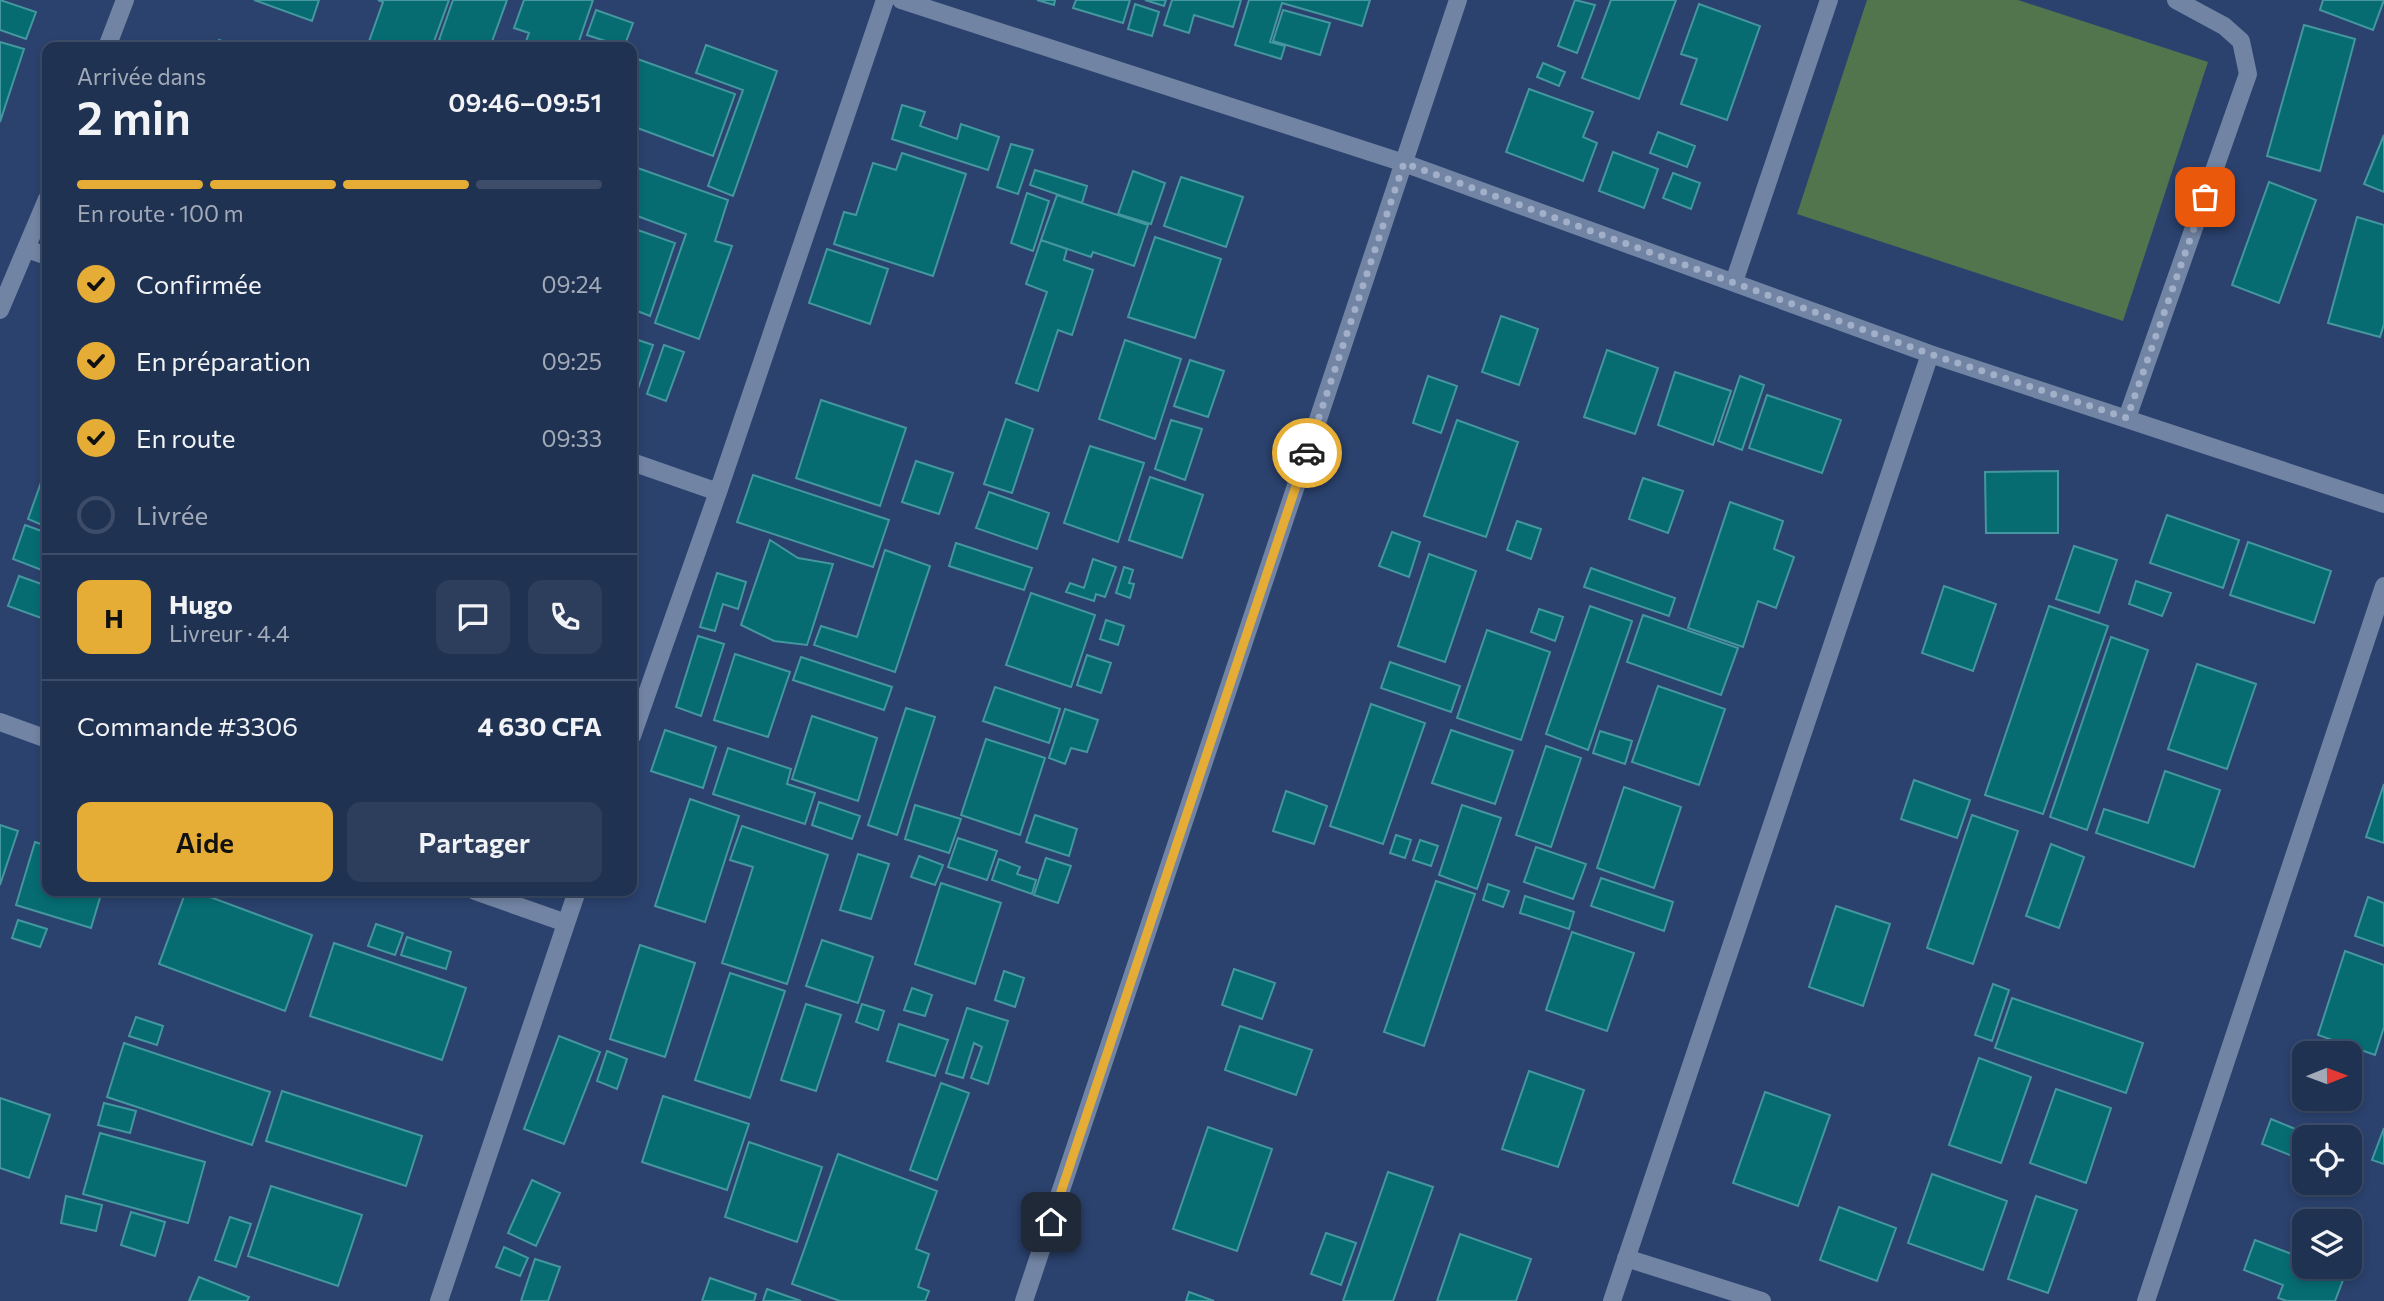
<!DOCTYPE html>
<html lang="fr">
<head>
<meta charset="utf-8">
<style>
	body { margin:0; font-family:Commissioner,sans-serif; background:#2d3e5c; color:#f1f3f6; height:100vh; display:flex; flex-direction:column; font-size:26px; white-space:nowrap }
	* { box-sizing:border-box; margin:0 }
	p { font-size:23px; color:#a2aab8 }
	.icon { flex:none; width:38px; height:38px; fill:none; stroke:currentColor; stroke-width:2; stroke-linecap:round; stroke-linejoin:round }
	.map { position:relative; flex:1; overflow:hidden }
	.sheet { position:absolute; left:42px; top:42px; width:595px; height:854px; display:flex; flex-direction:column; background:#203252; border-radius:14px; box-shadow:0 4px 10px #0003,0 0 0 2px #3d4d69 }
	.sheet>* { flex:none }
	.needle { width:46px; rotate:89deg }
	.tools { position:absolute; left:2292px; top:1041px; display:grid; gap:14px }
	.tools a { display:grid; place-items:center; width:70px; height:70px; border-radius:14px; background:#203252; box-shadow:0 4px 10px #0003,0 0 0 2px #3d4d69; font-size:35px }
	.pin { position:absolute; display:grid; place-items:center; width:60px; height:60px; color:#fff; margin:-30px; border-radius:14px; box-shadow:0 4px 10px #0006 }
	.courier { position:absolute; display:grid; place-items:center; width:70px; height:70px; margin:-35px; border:5px solid #e5ad35; border-radius:50%; background:#fff; color:#222; box-shadow:0 2px 9px #0007 }
	.headline em { font-style:normal; font-weight:600 }
	.headline div { display:flex; flex-direction:column-reverse }
	.headline { display:flex; align-items:center; justify-content:space-between; height:119px; padding:0 35px }
	h1 { font-size:46px; font-weight:600; line-height:52px }
	.bar { display:grid; grid-template-columns:repeat(4,1fr); gap:10px 7px; align-content:center; height:84px; padding:0 35px }
	.bar i { height:9px; border-radius:5px; background:#3d4d69 }
	.bar .selected { background:#e5ad35 }
	.bar p { grid-column:span 4 }
	.line { display:flex; align-items:center; gap:18px; padding:0 35px; border-top:2px solid #3d4d69 }
	.line div { flex:1 }
	.round { display:grid; place-items:center; flex:none; width:74px; height:74px; border-radius:14px; background:#2d3e5c }
	ol { padding:0 35px; list-style:none }
	li { display:flex; align-items:center; gap:21px; height:77px }
	li p { margin-inline-start:auto }
	li .icon { padding:7px; border-radius:50%; background:#e5ad35; color:#111; stroke-width:4 }
	li:last-child { color:#a2aab8 }
	li i { width:38px; height:38px; border:4px solid #3d4d69; border-radius:50% }
	.button { display:flex; gap:14px; margin-top:auto; padding:14px 35px }
	.button a { flex:1; height:80px; border-radius:14px; background:#e5ad35; color:#111; font-size:28px; font-weight:600; line-height:80px; text-align:center }
	.button a+a { background:#2d3e5c; color:#f1f3f6 }
	.map>svg:first-child { display:block }
	.green { fill:#52754e }
	.building { fill:#066c72; stroke:#44979e; stroke-width:2 }
	.lines { fill:none; stroke-linecap:round; stroke-linejoin:round }
	.minor { stroke:#7284a4; stroke-width:18 }
	.done { stroke:#a1afc9; stroke-width:7; stroke-dasharray:0 12.6 }
	.route { stroke:#e5ad35; stroke-width:9 }
</style>
</head>
<body>
<div class="map">
<svg width="2384" height="1301" viewBox="0 0 2384 1301">
	<rect width="100%" height="100%" fill="#2b426e"/>
	<path class="green" d="M 1867,0 L 2018,0 L 2208,62 L 2123,321 L 1797,214 Z"/>
	<path class="building" d="M 0,0 L 36,12 L 26,39 L 0,30 Z
		M 254,0 L 319,0 L 312,21 Z
		M 378,0 L 449,0 L 432,47 L 367,47 L 383,2 Z
		M 453,0 L 507,0 L 490,47 L 460,47 L 439,40 Z
		M 524,0 L 593,0 L 578,44 L 587,47 L 524,47 L 529,33 L 514,28 Z
		M 1037,0 L 1055,0 L 1054,5 Z
		M 1076,0 L 1130,0 L 1123,23 L 1073,8 Z
		M 1145,0 L 1166,0 L 1164,6 Z
		M 1172,0 L 1241,0 L 1233,27 L 1194,15 L 1189,33 L 1164,25 Z
		M 1249,0 L 1370,0 L 1362,26 L 1282,3 L 1270,42 L 1285,46 L 1281,59 L 1235,45 Z
		M 1575,0 L 1595,5 L 1577,53 L 1558,46 Z
		M 1611,0 L 1676,0 L 1639,99 L 1582,78 Z
		M 2323,0 L 2384,0 L 2373,30 L 2320,10 Z
		M 1135,4 L 1159,12 L 1152,36 L 1128,29 Z
		M 1699,4 L 1760,26 L 1727,120 L 1681,104 L 1697,59 L 1681,54 Z
		M 596,10 L 633,23 L 624,47 L 587,35 Z
		M 1283,10 L 1330,23 L 1320,55 L 1273,41 Z
		M 2304,25 L 2355,39 L 2320,171 L 2267,156 Z
		M 219,40 L 239,47 L 216,47 Z
		M 0,42 L 24,49 L 0,122 Z
		M 706,45 L 777,71 L 733,196 L 708,186 L 743,90 L 696,73 Z
		M 632,57 L 735,94 L 713,156 L 632,126 Z
		M 1543,63 L 1565,72 L 1559,86 L 1537,77 Z
		M 1529,89 L 1593,112 L 1583,137 L 1597,143 L 1583,181 L 1506,152 Z
		M 902,105 L 925,112 L 920,126 L 957,139 L 961,124 L 999,137 L 988,170 L 892,139 Z
		M 1658,132 L 1695,146 L 1687,167 L 1650,153 Z
		M 2384,135 L 2384,192 L 2364,184 Z
		M 1011,144 L 1033,150 L 1018,194 L 997,187 Z
		M 1613,152 L 1658,169 L 1644,208 L 1599,191 Z
		M 902,153 L 966,174 L 933,276 L 834,244 L 844,212 L 856,215 L 873,163 L 896,170 Z
		M 632,166 L 728,200 L 715,241 L 732,246 L 699,339 L 655,323 L 686,234 L 632,214 Z
		M 1035,170 L 1087,186 L 1082,203 L 1030,185 Z
		M 1133,171 L 1165,183 L 1151,224 L 1118,214 Z
		M 1673,173 L 1700,183 L 1691,209 L 1663,198 Z
		M 1181,177 L 1243,197 L 1226,247 L 1164,226 Z
		M 2269,182 L 2316,200 L 2279,303 L 2232,285 Z
		M 1027,193 L 1049,201 L 1033,251 L 1011,243 Z
		M 1057,195 L 1148,225 L 1134,266 L 1093,252 L 1091,257 L 1041,240 Z
		M 2357,217 L 2384,225 L 2384,324 L 2380,337 L 2328,323 Z
		M 632,228 L 675,243 L 650,316 L 632,309 Z
		M 1155,237 L 1221,259 L 1195,338 L 1128,317 Z
		M 1041,240 L 1067,249 L 1064,260 L 1093,270 L 1072,335 L 1058,330 L 1038,391 L 1016,383 L 1047,292 L 1026,284 Z
		M 827,249 L 888,269 L 870,324 L 809,303 Z
		M 1501,316 L 1538,329 L 1519,385 L 1482,372 Z
		M 632,338 L 653,345 L 632,406 Z
		M 1125,340 L 1181,359 L 1155,439 L 1099,419 Z
		M 664,345 L 684,352 L 666,401 L 647,394 Z
		M 1607,350 L 1658,368 L 1635,434 L 1584,417 Z
		M 1190,360 L 1224,371 L 1208,417 L 1174,406 Z
		M 1675,372 L 1731,391 L 1713,445 L 1658,425 Z
		M 1428,376 L 1457,386 L 1441,433 L 1413,423 Z
		M 1740,376 L 1764,385 L 1742,450 L 1718,441 Z
		M 1767,395 L 1841,420 L 1822,473 L 1749,448 Z
		M 821,400 L 906,428 L 880,506 L 796,478 Z
		M 1006,419 L 1033,429 L 1012,493 L 984,484 Z
		M 1171,420 L 1202,429 L 1185,480 L 1155,469 Z
		M 1457,420 L 1518,442 L 1486,537 L 1424,516 Z
		M 1090,446 L 1144,463 L 1118,542 L 1064,523 Z
		M 916,461 L 953,473 L 939,514 L 902,502 Z
		M 2058,471 L 2058,533 L 1986,533 L 1985,472 Z
		M 753,475 L 889,520 L 873,567 L 737,522 Z
		M 43,477 L 47,478 L 47,527 L 28,519 Z
		M 1150,477 L 1203,495 L 1182,558 L 1129,540 Z
		M 1643,478 L 1683,491 L 1668,533 L 1629,519 Z
		M 632,485 L 638,487 L 632,503 Z
		M 989,492 L 1049,513 L 1037,549 L 976,528 Z
		M 1730,502 L 1783,521 L 1774,549 L 1794,557 L 1776,608 L 1758,601 L 1743,647 L 1688,628 Z
		M 2167,515 L 2239,540 L 2223,588 L 2150,563 Z
		M 1517,521 L 1541,529 L 1531,559 L 1507,550 Z
		M 25,525 L 47,533 L 47,572 L 13,559 Z
		M 1392,532 L 1420,542 L 1409,577 L 1379,566 Z
		M 770,540 L 798,558 L 833,564 L 807,645 L 774,641 L 741,625 Z
		M 2248,542 L 2331,571 L 2314,623 L 2230,595 Z
		M 956,543 L 1032,568 L 1024,590 L 949,566 Z
		M 2074,546 L 2117,560 L 2099,613 L 2056,599 Z
		M 885,550 L 930,566 L 895,672 L 814,645 L 821,626 L 857,637 Z
		M 1429,554 L 1476,571 L 1445,662 L 1398,646 Z
		M 1093,559 L 1116,567 L 1105,597 L 1096,594 L 1094,601 L 1066,592 L 1070,583 L 1084,588 Z
		M 1124,567 L 1133,570 L 1129,583 L 1134,584 L 1130,598 L 1116,593 Z
		M 1591,568 L 1675,598 L 1669,616 L 1584,587 Z
		M 717,573 L 746,582 L 738,609 L 723,604 L 715,631 L 700,627 Z
		M 19,576 L 47,586 L 47,620 L 8,606 Z
		M 2136,581 L 2171,593 L 2162,616 L 2129,604 Z
		M 1944,586 L 1996,604 L 1973,671 L 1922,653 Z
		M 1031,593 L 1095,615 L 1071,687 L 1006,665 Z
		M 1590,606 L 1632,621 L 1588,750 L 1546,734 Z
		M 2049,606 L 2108,626 L 2043,814 L 1985,795 Z
		M 1539,609 L 1563,617 L 1555,641 L 1531,632 Z
		M 1643,615 L 1738,648 L 1721,695 L 1627,662 Z
		M 1106,620 L 1124,626 L 1118,645 L 1100,639 Z
		M 1487,630 L 1550,652 L 1521,740 L 1457,718 Z
		M 698,636 L 724,644 L 701,716 L 676,707 Z
		M 2111,637 L 2148,650 L 2087,830 L 2050,817 Z
		M 735,654 L 790,672 L 768,737 L 714,720 Z
		M 1087,655 L 1111,663 L 1101,693 L 1077,685 Z
		M 801,657 L 892,687 L 884,710 L 793,680 Z
		M 1390,662 L 1460,686 L 1451,712 L 1381,688 Z
		M 2197,664 L 2256,684 L 2227,769 L 2168,749 Z
		M 1658,686 L 1725,709 L 1699,785 L 1632,762 Z
		M 995,687 L 1060,709 L 1049,743 L 983,721 Z
		M 1371,704 L 1425,723 L 1383,844 L 1330,826 Z
		M 906,708 L 935,717 L 897,835 L 868,825 Z
		M 1065,709 L 1098,720 L 1087,752 L 1071,748 L 1065,764 L 1049,758 Z
		M 812,716 L 877,738 L 858,801 L 792,779 Z
		M 665,730 L 716,747 L 703,788 L 651,771 Z
		M 1451,730 L 1513,751 L 1495,804 L 1432,783 Z
		M 1600,731 L 1632,741 L 1625,764 L 1593,753 Z
		M 986,739 L 1045,758 L 1020,835 L 961,815 Z
		M 1546,746 L 1581,758 L 1551,847 L 1516,835 Z
		M 728,748 L 791,769 L 787,784 L 815,793 L 805,824 L 713,794 Z
		M 2165,771 L 2220,790 L 2194,867 L 2096,833 L 2104,809 L 2148,823 Z
		M 1914,780 L 1970,800 L 1957,838 L 1901,819 Z
		M 2384,784 L 2384,843 L 2366,837 Z
		M 1624,787 L 1681,807 L 1654,888 L 1597,868 Z
		M 1286,791 L 1327,806 L 1314,844 L 1273,831 Z
		M 690,799 L 739,816 L 705,922 L 655,906 Z
		M 819,802 L 860,816 L 852,839 L 812,825 Z
		M 915,805 L 961,819 L 949,853 L 905,839 Z
		M 1462,805 L 1501,818 L 1477,889 L 1439,875 Z
		M 1035,815 L 1077,829 L 1069,856 L 1026,842 Z
		M 1972,815 L 2018,831 L 1973,964 L 1927,948 Z
		M 0,825 L 18,831 L 0,885 Z
		M 742,826 L 828,855 L 787,984 L 722,963 L 753,867 L 730,860 Z
		M 1396,835 L 1411,840 L 1405,858 L 1390,853 Z
		M 958,838 L 997,851 L 987,880 L 948,867 Z
		M 1420,840 L 1438,846 L 1431,866 L 1413,860 Z
		M 35,842 L 47,846 L 47,891 L 102,891 L 91,928 L 16,905 Z
		M 2051,844 L 2084,857 L 2059,928 L 2026,916 Z
		M 1536,847 L 1586,864 L 1573,899 L 1524,882 Z
		M 858,854 L 889,864 L 871,919 L 840,910 Z
		M 919,856 L 943,865 L 935,885 L 911,877 Z
		M 1046,858 L 1071,866 L 1058,903 L 1034,895 Z
		M 999,859 L 1020,867 L 1017,874 L 1036,880 L 1032,894 L 992,880 Z
		M 1601,878 L 1673,902 L 1664,931 L 1591,906 Z
		M 1436,881 L 1475,894 L 1424,1046 L 1384,1032 Z
		M 941,883 L 1001,903 L 975,984 L 915,964 Z
		M 1488,884 L 1509,891 L 1503,907 L 1483,900 Z
		M 186,891 L 194,891 L 312,935 L 285,1011 L 159,964 Z
		M 1525,896 L 1574,912 L 1569,929 L 1520,913 Z
		M 2368,897 L 2384,903 L 2384,946 L 2355,936 Z
		M 1836,906 L 1890,924 L 1863,1006 L 1809,987 Z
		M 18,920 L 47,929 L 40,947 L 12,938 Z
		M 376,924 L 403,933 L 395,955 L 368,946 Z
		M 1572,932 L 1634,953 L 1607,1031 L 1546,1010 Z
		M 407,937 L 451,952 L 446,969 L 401,955 Z
		M 822,940 L 873,957 L 858,1003 L 806,986 Z
		M 334,943 L 466,988 L 442,1060 L 310,1016 Z
		M 640,945 L 695,963 L 665,1057 L 610,1039 Z
		M 2345,951 L 2384,965 L 2384,1027 L 2375,1055 L 2318,1035 Z
		M 1234,969 L 1275,983 L 1262,1019 L 1222,1005 Z
		M 1004,971 L 1024,978 L 1015,1007 L 995,1000 Z
		M 730,973 L 785,991 L 750,1098 L 695,1080 Z
		M 1993,984 L 2009,990 L 1992,1041 L 1975,1035 Z
		M 912,988 L 932,995 L 925,1016 L 904,1010 Z
		M 2012,998 L 2143,1043 L 2126,1093 L 1995,1048 Z
		M 806,1004 L 841,1015 L 816,1091 L 781,1080 Z
		M 862,1004 L 884,1011 L 878,1030 L 856,1022 Z
		M 967,1008 L 1008,1021 L 988,1084 L 971,1078 L 982,1047 L 974,1043 L 963,1078 L 946,1073 Z
		M 136,1017 L 163,1026 L 157,1045 L 129,1036 Z
		M 899,1024 L 948,1040 L 935,1076 L 887,1061 Z
		M 1240,1026 L 1312,1050 L 1296,1095 L 1225,1070 Z
		M 559,1036 L 600,1052 L 564,1144 L 524,1129 Z
		M 124,1043 L 270,1092 L 252,1145 L 107,1097 Z
		M 607,1051 L 627,1059 L 617,1089 L 597,1081 Z
		M 1979,1058 L 2031,1077 L 2001,1163 L 1949,1145 Z
		M 1529,1071 L 1584,1090 L 1558,1167 L 1502,1149 Z
		M 941,1083 L 969,1093 L 937,1180 L 910,1170 Z
		M 2056,1089 L 2111,1108 L 2086,1183 L 2030,1163 Z
		M 282,1091 L 422,1136 L 406,1186 L 266,1141 Z
		M 1765,1092 L 1830,1115 L 1798,1206 L 1733,1183 Z
		M 663,1096 L 749,1124 L 727,1190 L 642,1162 Z
		M 0,1098 L 50,1115 L 29,1178 L 0,1168 Z
		M 104,1103 L 136,1111 L 130,1133 L 98,1125 Z
		M 2271,1119 L 2317,1138 L 2305,1138 L 2305,1161 L 2262,1144 Z
		M 1208,1127 L 1272,1149 L 1237,1251 L 1173,1229 Z
		M 2384,1128 L 2384,1164 L 2372,1160 Z
		M 100,1133 L 205,1162 L 188,1223 L 83,1194 Z
		M 749,1142 L 822,1167 L 797,1242 L 725,1217 Z
		M 838,1154 L 937,1191 L 916,1249 L 929,1254 L 918,1287 L 929,1291 L 925,1301 L 840,1301 L 792,1284 Z
		M 1388,1172 L 1433,1187 L 1393,1301 L 1343,1301 Z
		M 1932,1174 L 2007,1201 L 1983,1270 L 1908,1243 Z
		M 532,1180 L 560,1193 L 536,1246 L 508,1233 Z
		M 271,1186 L 362,1215 L 338,1286 L 248,1256 Z
		M 66,1196 L 102,1205 L 96,1231 L 61,1223 Z
		M 2036,1196 L 2077,1210 L 2048,1293 L 2008,1279 Z
		M 1839,1207 L 1896,1228 L 1877,1281 L 1820,1260 Z
		M 131,1212 L 165,1222 L 155,1256 L 121,1245 Z
		M 230,1217 L 251,1224 L 236,1267 L 215,1260 Z
		M 1326,1233 L 1356,1243 L 1341,1285 L 1311,1274 Z
		M 1460,1234 L 1531,1259 L 1516,1301 L 1437,1301 Z
		M 2303,1239 L 2305,1267 L 2348,1267 L 2335,1301 L 2287,1301 L 2278,1298 L 2283,1285 L 2244,1270 L 2255,1240 L 2297,1256 Z
		M 504,1247 L 528,1258 L 520,1276 L 496,1267 Z
		M 535,1259 L 560,1267 L 548,1301 L 521,1301 Z
		M 199,1277 L 249,1297 L 247,1301 L 189,1301 Z
		M 710,1278 L 756,1294 L 754,1301 L 702,1301 Z
		M 767,1289 L 801,1301 L 763,1301 Z
		M 1189,1292 L 1214,1301 L 1186,1301 Z"/>
	<g class="lines">
		<path class="minor" d="M 901,0 L 1404,163 L 1930,354 L 2384,504
			M 107,47 L 125,0
			M 27,249 L 47,256
			M 1734,282 L 1829,0
			M 0,310 L 47,199
			M 2127,418 L 2248,74 L 2241,41 L 2224,26 L 2176,0
			M 632,462 L 718,492
			M 0,722 L 47,739
			M 632,736 L 718,492 L 885,0
			M 475,891 L 566,923
			M 1626,1258 L 1762,1301
			M 439,1301 L 577,891
			M 1024,1301 L 1458,0
			M 1612,1301 L 1930,354
			M 2146,1301 L 2384,586"/>
	</g>
	<g class="lines">
		<path class="done" d="M 1307,453 L 1404,163 L 1930,354 L 2127,418 L 2205,197"/>
		<path class="route" d="M 1051,1222 L 1307,453"/>
	</g>
</svg>
<div class="tools">
<a><svg class="needle" viewBox="-14 -14 28 28"><path d="M0-13l5 13h-10z" fill="#e53935"/><path d="M0 13l5-13h-10z" fill="#a2aab8"/></svg></a>
<a><svg class="icon" aria-label="locate" viewBox="0 0 24 24"><circle cx="12" cy="12" r="6"/><path d="M12 2v4M12 18v4M2 12h4M18 12h4"/></svg></a>
<a><svg class="icon" aria-label="layers" viewBox="0 0 24 24"><path d="M12 4l9 5-9 5-9-5zM3 14l9 5 9-5"/></svg></a>
</div>
<div class="pin" style="left:2205px;top:197px;background:#ea580c"><svg class="icon" aria-label="bag" viewBox="0 0 24 24"><path d="M5 8h14l-1 12H6zM9 8a3 3 0 0 1 6 0"/></svg></div>
<div class="pin" style="left:1051px;top:1222px;background:#1f2937"><svg class="icon" aria-label="home" viewBox="0 0 24 24"><path d="M3 11l9-7 9 7M6 9v11h12V9"/></svg></div>
<div class="courier" style="left:1307px;top:453px"><svg class="icon" aria-label="car" viewBox="0 0 24 24"><path d="M5 17H2v-5l4-1 3-4h7l3 4 3 1v5h-3M9 17h6M6 11h13"/><circle cx="7" cy="17" r="2"/><circle cx="17" cy="17" r="2"/></svg></div>
<section class="sheet">
<div class="headline"><div><h1>2 min</h1><p>Arrivée dans</p></div><em>09:46–09:51</em></div>
<div class="bar"><i class="selected"></i><i class="selected"></i><i class="selected"></i><i></i><p>En route · 100 m</p></div>
<ol>
<li><svg class="icon" aria-label="check" viewBox="0 0 24 24"><path d="M5 12l5 5 9-10"/></svg>Confirmée<p>09:24</p></li>
<li><svg class="icon" aria-label="check" viewBox="0 0 24 24"><path d="M5 12l5 5 9-10"/></svg>En préparation<p>09:25</p></li>
<li><svg class="icon" aria-label="check" viewBox="0 0 24 24"><path d="M5 12l5 5 9-10"/></svg>En route<p>09:33</p></li>
<li><i></i>Livrée</li>
</ol>
<div class="line" style="height:126px"><b class="round" style="background:#e5ad35;color:#111">H</b><div><b>Hugo</b><p>Livreur · 4.4</p></div><a class="round"><svg class="icon" aria-label="chat" viewBox="0 0 24 24"><path d="M4 5h16v11H9l-5 4z"/></svg></a><a class="round"><svg class="icon" aria-label="phone" viewBox="0 0 24 24"><path d="M5 4h4l2 5-3 2q2 4 5 5l2-3 5 2v4C11 20 4 13 5 4z"/></svg></a></div>
<div class="line" style="height:91px"><div>Commande #3306</div><b>4 630 CFA</b></div>
<div class="button"><a>Aide</a><a>Partager</a></div>
</section>
</div>
</body>
</html>
